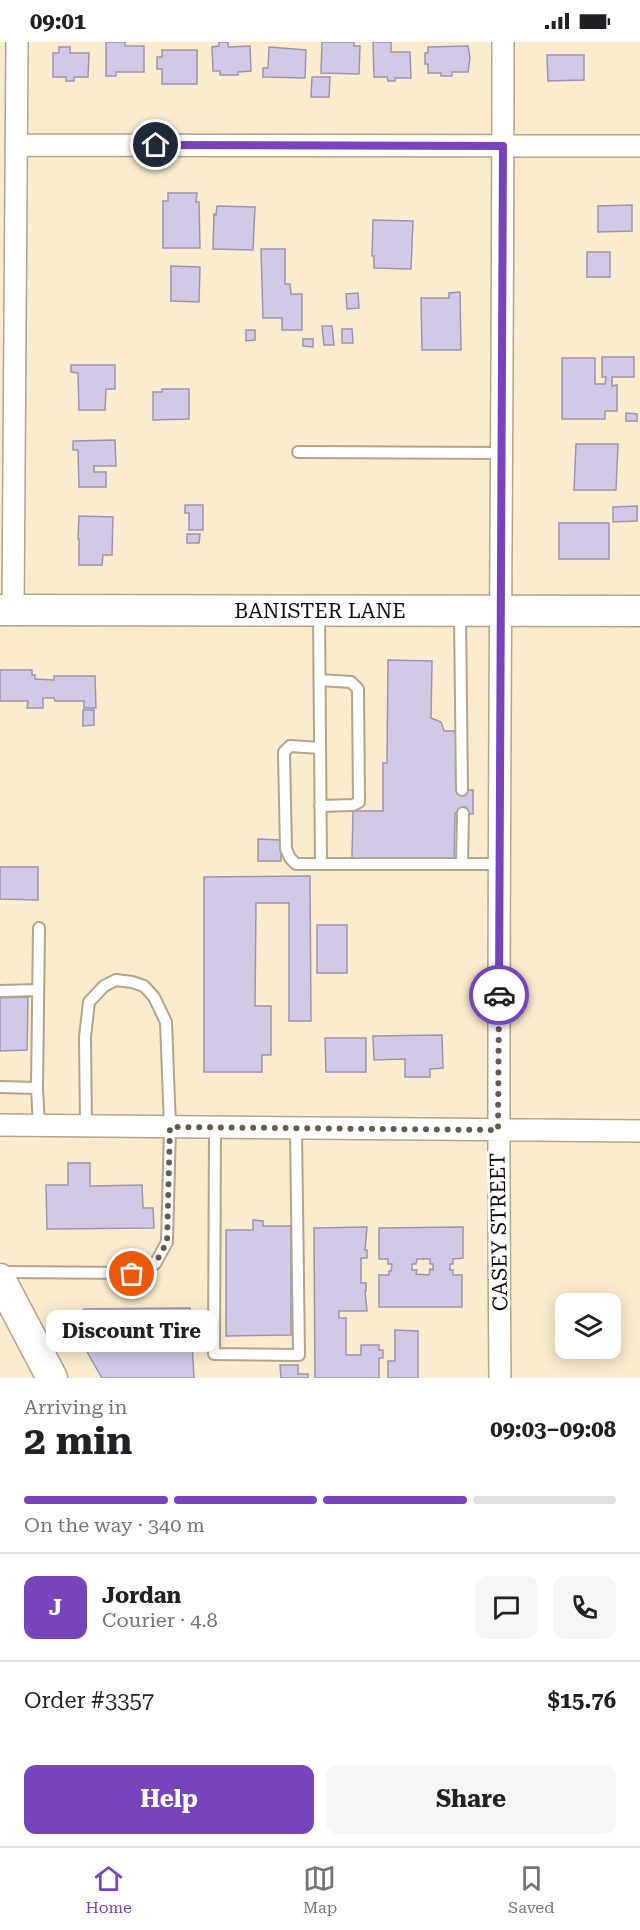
<!DOCTYPE html>
<html lang="en">
<head>
<meta charset="utf-8">
<style>
	body { margin:0; font-family:"Roboto Serif",serif; background:#f6f6f6; color:#202124; height:100vh; display:flex; flex-direction:column; font-size:22px; white-space:nowrap }
	* { box-sizing:border-box; margin:0 }
	p { font-size:20px; color:#757577 }
	.icon { flex:none; width:33px; height:33px; fill:none; stroke:currentColor; stroke-width:2; stroke-linecap:round; stroke-linejoin:round }
	.map { position:relative; height:1336px; overflow:hidden }
	.side { display:flex; flex-direction:column; background:#fff; flex:1 }
	.side>* { flex:none }
	.fabs { position:absolute; left:555px; top:1251px; display:grid; gap:12px }
	.fabs a { display:grid; place-items:center; width:66px; height:66px; border-radius:12px; background:#fff; box-shadow:0 3px 15px #0003; font-size:30px }
	.pin { position:absolute; display:grid; place-items:center; width:51px; height:51px; color:#fff; margin:-26px; border:3px solid #fff; border-radius:50%; box-shadow:0 2px 6px #0007 }
	.courier { position:absolute; display:grid; place-items:center; width:60px; height:60px; margin:-30px; border:4px solid #74b; border-radius:50%; background:#fff; color:#222; box-shadow:0 2px 8px #0007 }
	.bubble { position:absolute; height:42px; border-radius:12px; background:#fff; box-shadow:0 3px 15px #0003; font-size:20px; font-weight:700; line-height:42px; text-align:center }
	.overview em { font-style:normal; font-weight:700 }
	.overview div { display:flex; flex-direction:column-reverse }
	.overview { display:flex; align-items:center; justify-content:space-between; height:102px; padding:0 24px }
	h1 { font-size:39px; font-weight:700; line-height:45px }
	.bar { display:grid; grid-template-columns:repeat(4,1fr); gap:9px 6px; align-content:center; height:72px; padding:0 24px }
	.bar i { height:8px; border-radius:4px; background:#e0e0e0 }
	.bar .active { background:#74b }
	.bar p { grid-column:span 4 }
	.line { display:flex; align-items:center; gap:15px; padding:0 24px; border-top:2px solid #e0e0e0 }
	.line div { flex:1 }
	.round { display:grid; place-items:center; flex:none; width:63px; height:63px; border-radius:12px; background:#f6f6f6 }
	.action { display:flex; gap:12px; margin-top:auto; padding:12px 24px }
	.action a { flex:1; height:69px; border-radius:12px; background:#74b; color:#fff; font-size:24px; font-weight:700; line-height:69px; text-align:center }
	.action a+a { background:#f6f6f6; color:#202124 }
	.status { display:flex; justify-content:space-between; align-items:center; height:42px; padding:0 30px; background:#fff; direction:ltr }
	.status svg { height:16px; fill:currentColor }
	.tabs { display:flex; justify-content:space-around; align-items:center; height:84px; border-top:2px solid #e0e0e0; background:#fff; font-size:16px; color:#757577 }
	.tabs a { display:grid; justify-items:center; gap:3px }
	.tabs .active { color:#74b }
	.map>svg:first-child { display:block }
	.building { fill:#d2c9e6; stroke:#9d95b0; stroke-width:1.5; fill-rule:evenodd }
	.lines { fill:none; stroke-linecap:round; stroke-linejoin:round }
	.lane-casing { stroke:#b3a48a; stroke-width:14 }
	.street-casing { stroke:#b3a48a; stroke-width:24 }
	.secondary-casing { stroke:#b3a48a; stroke-width:33 }
	.lane { stroke:#fff; stroke-width:10 }
	.street { stroke:#fff; stroke-width:21 }
	.secondary { stroke:#fff; stroke-width:30 }
	.done { stroke:#655b4c; stroke-width:6; stroke-dasharray:0 10.8 }
	.route { stroke:#74b; stroke-width:8 }
	.labels { text-anchor:middle; dominant-baseline:central; stroke-width:6; stroke-linejoin:round; paint-order:stroke }
	.street-label { font-size:21px; fill:#140e06; stroke:#fff }
</style>
</head>
<body>
<div class="status"><b>09:01</b><svg viewBox="0 0 49 12"><path d="M0 12V9h3v3zM5 12V6h3v6zM10 12V3h3v9zM15 12V0h3v12zM26 1h20v11H26zM47 4h2v5h-2z"/></svg></div>
<div class="map">
<svg width="640" height="1336" viewBox="0 0 640 1336">
	<rect width="100%" height="100%" fill="#fbebcf"/>
	<path class="building" d="M 106,0 L 125,0 L 125,4 L 144,4 L 144,30 L 116,30 L 116,34 L 106,34 Z
		M 219,0 L 228,0 L 228,5 L 250,4 L 251,29 L 238,30 L 238,33 L 220,33 L 220,29 L 213,29 L 212,5 L 219,4 Z
		M 322,0 L 354,0 L 354,4 L 360,4 L 359,32 L 321,31 Z
		M 373,0 L 391,0 L 391,10 L 410,10 L 411,36 L 395,36 L 395,39 L 388,39 L 387,35 L 374,35 Z
		M 468,4 L 470,16 L 468,30 L 452,30 L 452,34 L 441,34 L 441,31 L 428,31 L 428,22 L 425,22 L 425,11 L 428,11 L 428,5 Z
		M 59,5 L 70,5 L 70,11 L 89,11 L 88,35 L 74,35 L 74,39 L 66,39 L 66,35 L 53,35 L 53,11 L 59,11 Z
		M 269,5 L 306,8 L 305,36 L 263,35 L 263,26 L 268,26 Z
		M 162,8 L 197,8 L 197,42 L 162,42 L 162,27 L 157,27 L 157,15 L 162,15 Z
		M 547,13 L 584,13 L 584,38 L 548,39 Z
		M 312,35 L 330,35 L 329,55 L 311,55 Z
		M 168,151 L 197,151 L 196,160 L 199,160 L 200,206 L 163,206 L 163,159 L 168,159 Z
		M 632,163 L 632,189 L 598,190 L 598,164 Z
		M 217,164 L 255,165 L 253,208 L 213,207 L 214,172 L 216,173 Z
		M 373,178 L 413,179 L 411,227 L 374,226 L 374,214 L 372,214 Z
		M 261,207 L 285,207 L 285,242 L 290,242 L 291,252 L 302,252 L 302,288 L 282,288 L 282,276 L 263,276 Z
		M 587,210 L 610,210 L 610,235 L 587,235 Z
		M 171,224 L 200,225 L 199,260 L 171,259 Z
		M 460,250 L 461,308 L 422,308 L 421,256 L 449,256 L 449,251 Z
		M 358,251 L 359,266 L 347,267 L 346,252 Z
		M 322,284 L 332,284 L 334,303 L 324,303 Z
		M 342,287 L 352,287 L 353,301 L 342,301 Z
		M 246,288 L 255,288 L 255,298 L 246,299 Z
		M 303,297 L 313,297 L 313,305 L 303,304 Z
		M 602,315 L 634,315 L 634,335 L 612,335 L 612,344 L 617,343 L 617,369 L 605,369 L 605,377 L 562,377 L 562,316 L 595,316 L 595,342 L 605,342 L 606,335 L 602,335 Z
		M 71,323 L 115,323 L 115,347 L 106,347 L 105,368 L 79,368 L 78,331 L 71,330 Z
		M 162,347 L 189,347 L 189,377 L 153,378 L 153,350 L 162,350 Z
		M 626,371 L 637,372 L 637,379 L 626,379 Z
		M 115,398 L 116,424 L 94,424 L 94,430 L 106,430 L 106,445 L 79,445 L 78,408 L 73,408 L 73,399 Z
		M 576,402 L 618,402 L 616,448 L 574,448 Z
		M 185,463 L 203,463 L 203,488 L 189,488 L 189,471 L 185,471 Z
		M 637,464 L 637,479 L 613,480 L 613,465 Z
		M 79,474 L 113,475 L 112,513 L 103,513 L 102,523 L 79,523 L 79,497 L 78,497 Z
		M 559,481 L 609,481 L 609,517 L 559,517 Z
		M 187,492 L 200,492 L 199,501 L 187,501 Z
		M 388,618 L 432,619 L 431,676 L 441,680 L 444,689 L 457,689 L 456,748 L 473,748 L 473,772 L 455,771 L 454,818 L 352,817 L 353,769 L 383,769 L 383,721 L 387,721 Z
		M 0,628 L 32,628 L 32,633 L 35,633 L 35,637 L 54,638 L 54,634 L 95,634 L 96,666 L 84,666 L 84,659 L 55,659 L 54,656 L 43,656 L 43,666 L 27,666 L 28,659 L 0,659 Z
		M 83,668 L 94,668 L 94,683 L 83,684 Z
		M 258,797 L 281,798 L 281,819 L 258,819 Z
		M 0,825 L 38,825 L 38,858 L 0,857 Z
		M 310,834 L 311,979 L 289,979 L 289,861 L 256,861 L 255,964 L 271,964 L 271,1013 L 262,1013 L 262,1030 L 204,1030 L 204,835 Z
		M 317,883 L 347,883 L 347,931 L 317,931 Z
		M 28,955 L 27,1008 L 0,1009 L 0,956 Z
		M 442,993 L 443,1026 L 430,1027 L 430,1035 L 405,1035 L 405,1017 L 374,1018 L 373,994 Z
		M 325,996 L 366,996 L 366,1030 L 326,1030 Z
		M 68,1121 L 90,1121 L 90,1144 L 142,1143 L 143,1166 L 153,1166 L 154,1186 L 47,1187 L 46,1143 L 68,1143 Z
		M 253,1178 L 263,1179 L 263,1184 L 291,1184 L 291,1293 L 226,1294 L 226,1188 L 253,1188 Z
		M 367,1185 L 365,1208 L 367,1208 L 367,1216 L 361,1216 L 361,1241 L 366,1241 L 366,1249 L 365,1249 L 367,1269 L 339,1269 L 339,1276 L 346,1276 L 346,1313 L 361,1313 L 361,1303 L 379,1303 L 379,1308 L 383,1308 L 383,1316 L 379,1316 L 379,1336 L 315,1336 L 314,1186 Z
		M 463,1185 L 463,1216 L 453,1217 L 453,1222 L 450,1222 L 450,1228 L 453,1228 L 453,1233 L 462,1233 L 462,1265 L 379,1265 L 379,1233 L 389,1233 L 389,1229 L 391,1229 L 392,1222 L 388,1222 L 388,1217 L 379,1217 L 379,1186 ZM 417,1217 L 430,1217 L 430,1222 L 433,1222 L 433,1228 L 430,1227 L 429,1233 L 416,1232 L 417,1228 L 412,1228 L 412,1222 L 416,1222 Z
		M 190,1266 L 194,1336 L 102,1336 L 71,1282 L 84,1267 Z
		M 395,1288 L 418,1289 L 418,1336 L 388,1336 L 388,1319 L 395,1319 Z
		M 280,1323 L 298,1323 L 298,1332 L 308,1332 L 308,1336 L 281,1336 Z"/>
	<g class="lines">
		<defs>
			<path id="lane" d="M 298,410 L 502,411
				M 319,569 L 321,822
				M 460,569 L 462,748
				M 320,638 L 351,640 L 358,647 L 359,760 L 353,763 L 320,764
				M 320,706 L 290,704 L 284,710 L 286,807 L 290,816 L 296,822 L 500,822
				M 462,822 L 463,771
				M 0,949 L 38,948
				M 0,1045 L 37,1046 L 39,1084
				M 37,1046 L 39,886
				M 215,1085 L 214,1312 L 299,1313 L 296,1087
				M 0,1230 L 132,1231 L 155,1222 L 167,1200 L 170,1085 L 166,980 L 154,955 L 144,944 L 132,940 L 116,938 L 104,944 L 89,960 L 85,995 L 86,1084"/>
			<path id="street" d="M 16,103 L 640,104
				M 13,569 L 17,0
				M 0,1083 L 640,1089
				M 500,1336 C 496,891 503,445 503,0"/>
			<path id="secondary" d="M 0,568 L 640,569
				M 0,1237 L 52,1336"/>
		</defs>
		<use href="#lane" class="lane-casing"/>
		<use href="#street" class="street-casing"/>
		<use href="#secondary" class="secondary-casing"/>
		<use href="#lane" class="lane"/>
		<use href="#street" class="street"/>
		<use href="#secondary" class="secondary"/>
	</g>
	<g class="lines">
		<path class="done" d="M 132,1232 L 155,1222 L 167,1200 L 170,1085 L 498,1088 L 499,953"/>
		<path class="route" d="M 156,103 L 503,104 L 499,953"/>
	</g>
	<g class="labels">
		<g class="street-label">
			<text x="320" y="569">BANISTER LANE</text>
			<text transform="translate(499 1190) rotate(-91)">CASEY STREET</text>
		</g>
	</g>
</svg>
<div class="fabs">
<a><svg class="icon" aria-label="layers" viewBox="0 0 24 24"><path d="M12 4l9 5-9 5-9-5zM3 14l9 5 9-5"/></svg></a>
</div>
<div class="pin" style="left:132px;top:1232px;background:#ea580c"><svg class="icon" aria-label="bag" viewBox="0 0 24 24"><path d="M5 8h14l-1 12H6zM9 8a3 3 0 0 1 6 0"/></svg></div>
<div class="pin" style="left:156px;top:103px;background:#1f2937"><svg class="icon" aria-label="home" viewBox="0 0 24 24"><path d="M3 11l9-7 9 7M6 9v11h12V9"/></svg></div>
<div class="courier" style="left:499px;top:953px"><svg class="icon" aria-label="car" viewBox="0 0 24 24"><path d="M5 17H2v-5l4-1 3-4h7l3 4 3 1v5h-3M9 17h6M6 11h13"/><circle cx="7" cy="17" r="2"/><circle cx="17" cy="17" r="2"/></svg></div>
<div class="bubble" style="left:46px;top:1268px;width:171px">Discount Tire</div>
</div>
<section class="side">
<div class="overview"><div><h1>2 min</h1><p>Arriving in</p></div><em>09:03–09:08</em></div>
<div class="bar"><i class="active"></i><i class="active"></i><i class="active"></i><i></i><p>On the way · 340 m</p></div>
<div class="line" style="height:108px"><b class="round" style="background:#74b;color:#fff">J</b><div><b>Jordan</b><p>Courier · 4.8</p></div><a class="round"><svg class="icon" aria-label="chat" viewBox="0 0 24 24"><path d="M4 5h16v11H9l-5 4z"/></svg></a><a class="round"><svg class="icon" aria-label="phone" viewBox="0 0 24 24"><path d="M5 4h4l2 5-3 2q2 4 5 5l2-3 5 2v4C11 20 4 13 5 4z"/></svg></a></div>
<div class="line" style="height:78px"><div>Order #3357</div><b>$15.76</b></div>
<div class="action"><a>Help</a><a>Share</a></div>
</section>
<nav class="tabs">
<a class="active"><svg class="icon" aria-label="home" viewBox="0 0 24 24"><path d="M3 11l9-7 9 7M6 9v11h12V9"/></svg>Home</a>
<a><svg class="icon" aria-label="map" viewBox="0 0 24 24"><path d="M3 6l6-2 6 2 6-2v14l-6 2-6-2-6 2zM9 4v14M15 6v14"/></svg>Map</a>
<a><svg class="icon" aria-label="saved" viewBox="0 0 24 24"><path d="M7 4h10v16l-5-4-5 4z"/></svg>Saved</a>
</nav>
</body>
</html>
